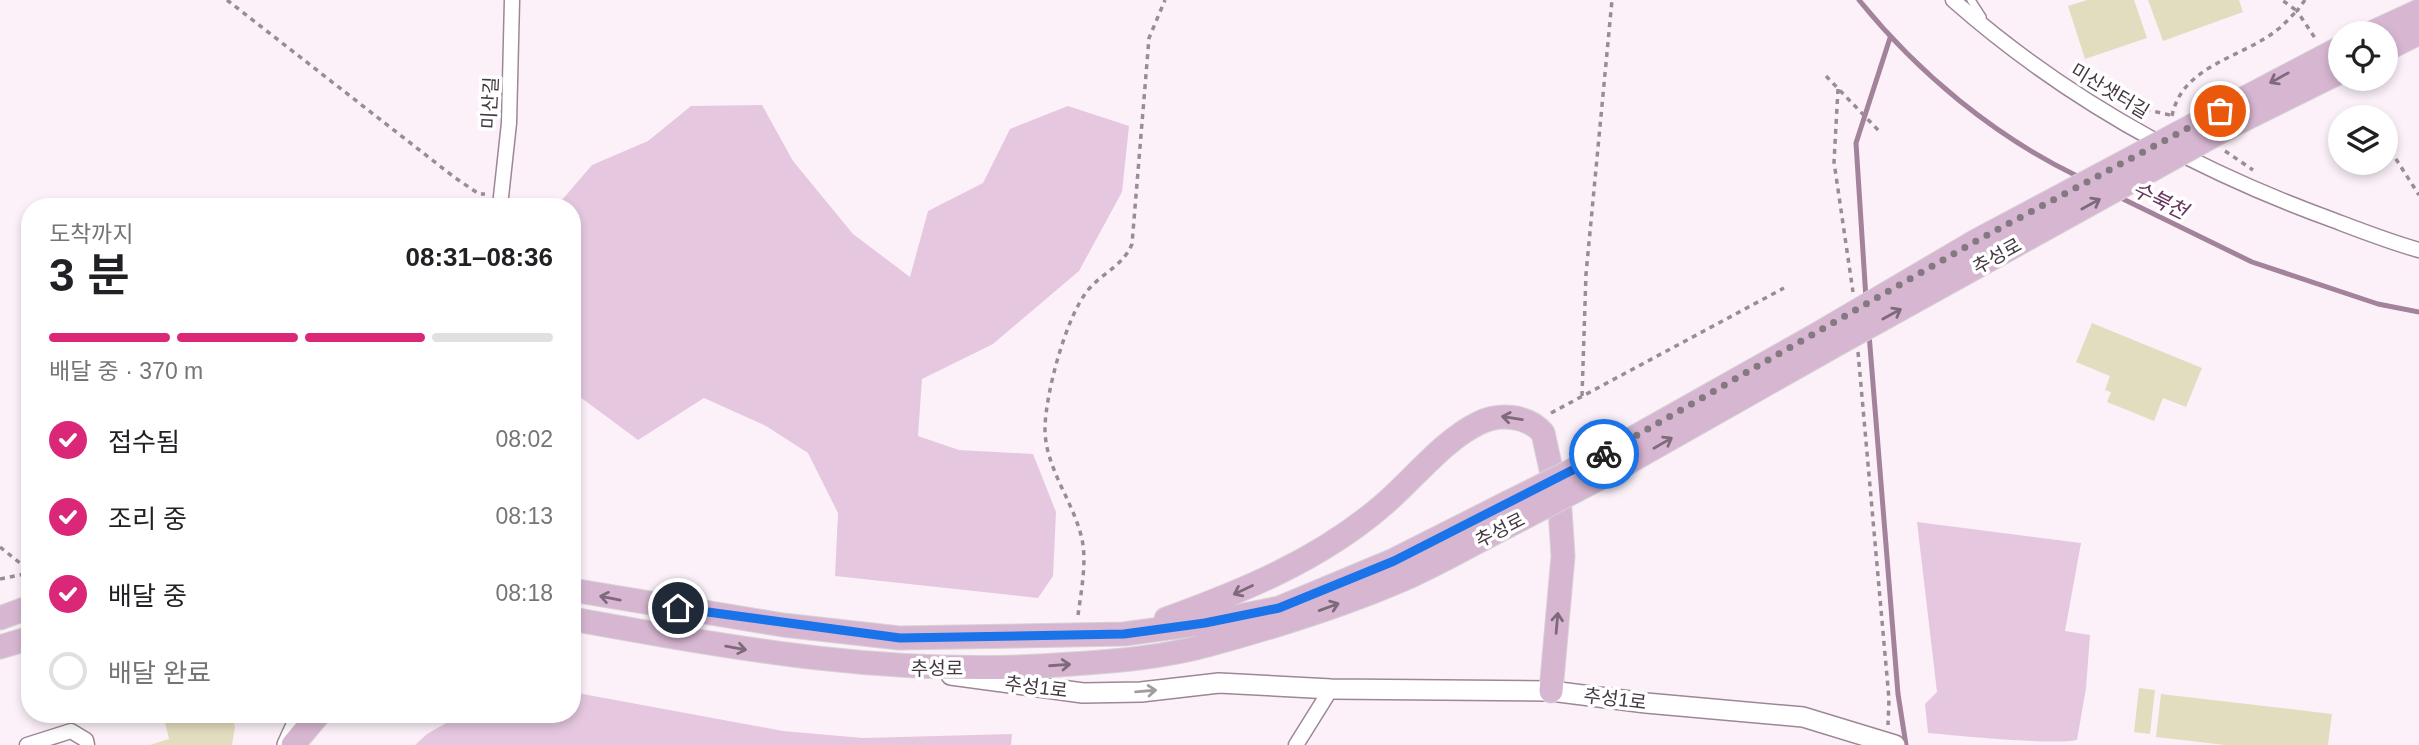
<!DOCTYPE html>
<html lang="ko">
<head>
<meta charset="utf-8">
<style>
	body { margin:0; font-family:Helvetica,"Noto Sans KR",sans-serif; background:#f6f6f6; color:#202124; height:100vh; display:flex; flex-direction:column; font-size:26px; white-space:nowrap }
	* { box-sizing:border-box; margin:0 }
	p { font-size:23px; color:#757577 }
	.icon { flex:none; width:38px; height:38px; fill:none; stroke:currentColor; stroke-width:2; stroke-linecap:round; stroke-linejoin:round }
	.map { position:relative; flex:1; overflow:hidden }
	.side { position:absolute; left:21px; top:198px; width:560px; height:525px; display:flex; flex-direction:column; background:#fff; border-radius:28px; box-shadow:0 4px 10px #0003 }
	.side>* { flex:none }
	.tools { position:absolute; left:2328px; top:21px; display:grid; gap:14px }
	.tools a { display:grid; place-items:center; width:70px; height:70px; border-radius:50%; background:#fff; box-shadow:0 4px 10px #0003; font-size:35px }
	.pin { position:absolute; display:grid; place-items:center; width:60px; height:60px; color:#fff; margin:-30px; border:4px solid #fff; border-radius:50%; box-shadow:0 2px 7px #0007 }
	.courier { position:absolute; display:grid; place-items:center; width:70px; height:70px; margin:-35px; border:5px solid #1a73e8; border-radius:50%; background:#fff; color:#222; box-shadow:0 2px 9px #0007 }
	.summary em { font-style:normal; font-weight:600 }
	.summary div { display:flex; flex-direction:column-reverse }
	.summary { display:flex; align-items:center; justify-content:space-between; height:119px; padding:0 28px }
	h1 { font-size:46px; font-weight:600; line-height:52px }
	.bar { display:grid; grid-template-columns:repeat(4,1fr); gap:10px 7px; align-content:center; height:84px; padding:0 28px }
	.bar i { height:9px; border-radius:5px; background:#e0e0e0 }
	.bar .on { background:#db2777 }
	.bar p { grid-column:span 4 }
	ol { padding:0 28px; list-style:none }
	li { display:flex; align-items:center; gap:21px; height:77px }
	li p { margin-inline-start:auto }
	li .icon { padding:7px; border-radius:50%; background:#db2777; color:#fff; stroke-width:4 }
	li:last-child { color:#757577 }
	li i { width:38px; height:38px; border:4px solid #e0e0e0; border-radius:50% }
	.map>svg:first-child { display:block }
	.green { fill:#e5c8df }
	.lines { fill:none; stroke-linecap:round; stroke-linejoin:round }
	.stream { stroke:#a2839b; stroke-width:5 }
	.building { fill:#e3ddbf }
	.lane-casing { stroke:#9e8699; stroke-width:10 }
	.street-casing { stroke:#9e8699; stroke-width:17 }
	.secondary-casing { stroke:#9e8699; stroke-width:22 }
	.primary-casing { stroke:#d6d3d5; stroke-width:25 }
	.path { stroke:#988d95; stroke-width:3.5; stroke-dasharray:5 5; stroke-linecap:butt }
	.lane { stroke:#fff; stroke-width:7 }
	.street { stroke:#fff; stroke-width:14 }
	.secondary { stroke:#fff; stroke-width:19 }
	.primary { stroke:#d7b6d1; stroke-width:23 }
	.primary-bridge-casing { stroke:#d6d3d5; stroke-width:25; stroke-linecap:butt }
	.primary-bridge { stroke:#d7b6d1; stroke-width:23 }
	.oneway { stroke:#7e6a7a }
	.oneway2 { stroke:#a19ca0 }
	.done { stroke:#847981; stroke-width:7; stroke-dasharray:0 12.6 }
	.route { stroke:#1a73e8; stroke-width:9 }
	.labels { text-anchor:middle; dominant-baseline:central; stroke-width:7; stroke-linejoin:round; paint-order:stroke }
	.street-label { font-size:19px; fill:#433840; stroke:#fff }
	.water-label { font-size:21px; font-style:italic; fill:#66345e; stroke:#fff }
</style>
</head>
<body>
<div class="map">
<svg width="2419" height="745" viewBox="0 0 2419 745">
	<rect width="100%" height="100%" fill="#fcf1f9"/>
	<path class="green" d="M 762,105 L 793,161 L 853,234 L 910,277 L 928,211 L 983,183 L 1010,129 L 1068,106 L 1129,126 L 1122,192 L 1079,271 L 993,344 L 922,379 L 918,436 L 959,450 L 1033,454 L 1056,512 L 1053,576 L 1038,598 L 835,576 L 838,513 L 808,453 L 766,426 L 704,398 L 638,440 L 572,391 L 572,206 L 559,206 L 562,200 L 592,165 L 648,141 L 691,106 Z
		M 1917,522 L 2081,543 L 2065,631 L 2090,635 L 2086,688 L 2077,740 C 2052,745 1961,736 1928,733 L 1925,704 L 1937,692 Z
		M 572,692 L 783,731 L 863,738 L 1012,734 L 1011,745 L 415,745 L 427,734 L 462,714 L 572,714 Z"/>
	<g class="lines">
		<path class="stream" d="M 1859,0 C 1918,73 1994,136 2079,177
			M 2119,197 L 2252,262 L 2378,304 L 2419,312
			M 1866,299 L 1856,143 L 1890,38
			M 1869,334 L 1898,694 L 1906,745"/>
	</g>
	<path class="building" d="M 2087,0 L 2134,0 L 2147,38 L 2085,59 L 2068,6 Z
		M 2148,0 L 2239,0 L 2243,12 L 2163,41 Z
		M 2092,323 L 2202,368 L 2186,407 L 2163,398 L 2154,421 L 2107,402 L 2111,392 L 2105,390 L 2110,376 L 2076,362 Z
		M 2139,688 L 2155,690 L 2150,734 L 2134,732 Z
		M 2161,694 L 2332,714 L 2328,745 L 2225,745 L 2156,737 Z
		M 196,714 L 231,714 L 235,727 L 232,745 L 150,745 L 169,739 L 165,723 Z"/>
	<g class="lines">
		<defs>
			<path id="lane" d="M 1971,0 L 1982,17"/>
			<path id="street" d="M 1953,0 C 2064,98 2195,170 2333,220 C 2362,231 2390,242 2419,250
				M 500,206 L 509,123 L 512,0
				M 27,745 L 71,731 L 86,740 L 87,745
				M 1296,745 L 1331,689"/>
			<path id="secondary" d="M 951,675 L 1083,693 L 1141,692 L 1219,683 L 1331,689 L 1551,691 L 1646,703 L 1803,717 L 1895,745
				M 287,745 L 301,714"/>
			<path id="primary" d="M 2371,33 L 2419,11
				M 2385,50 L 2419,33
				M 2220,111 L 2340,48
				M 2229,127 L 2340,72
				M 1601,456 L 1816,335
				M 1604,476 L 1832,347
				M 572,590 L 783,625 L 899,638 L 1124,634 L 1205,623 L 1279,608 L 1394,560 L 1507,503
				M 0,618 L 30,607
				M 572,619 C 743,650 897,678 1072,664 C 1118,661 1164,657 1208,645 C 1274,627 1342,606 1404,579 C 1440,563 1474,543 1508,526
				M 1166,619 C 1243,591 1319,560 1382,506 C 1413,480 1442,441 1479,423 C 1499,413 1527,415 1543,433 L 1560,510 L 1563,556 L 1551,691
				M 0,647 L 30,638
				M 293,745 L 319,714"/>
		</defs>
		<use href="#lane" class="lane-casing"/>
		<use href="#street" class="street-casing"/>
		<use href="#secondary" class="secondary-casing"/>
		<use href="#primary" class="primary-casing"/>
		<path class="path" d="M 227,0 L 454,177 L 479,194 L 485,194
			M 2305,0 L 2297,11 L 2315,38
			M 1826,76 L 1880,132
			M 1838,89 L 1834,162 L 1853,292
			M 2126,105 L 2170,115
			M 2367,115 L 2369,117
			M 2172,116 C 2182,65 2242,58 2277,30 C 2284,25 2290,17 2297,11 L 2282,0
			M 2385,142 L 2419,195
			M 2225,151 L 2253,170
			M 1858,352 L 1889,699 L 1888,725
			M 1582,396 L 1586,274 L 1612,0
			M 1551,413 L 1784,288
			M 0,547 L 30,571
			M 0,579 L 30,573
			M 1078,615 C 1081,593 1086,566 1083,545 C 1077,505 1044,469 1045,427 C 1046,392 1066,317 1088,290 C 1103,272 1123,266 1132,244 L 1149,38 L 1165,0"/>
		<use href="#lane" class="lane"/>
		<use href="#street" class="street"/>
		<use href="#secondary" class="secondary"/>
		<use href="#primary" class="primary"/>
		<defs>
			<path id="primary-bridge" d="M 1816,335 L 1976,241 L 2220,111
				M 1832,347 L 2229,127
				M 1507,503 L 1601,456
				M 1508,526 L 1604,476"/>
		</defs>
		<use href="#primary-bridge" class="primary-bridge-casing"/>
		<use href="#primary-bridge" class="primary-bridge"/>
	</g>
	<defs><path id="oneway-shaft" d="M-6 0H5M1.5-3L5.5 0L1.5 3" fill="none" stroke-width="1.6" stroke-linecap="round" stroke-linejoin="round" transform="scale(1.75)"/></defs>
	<g class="oneway">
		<use href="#oneway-shaft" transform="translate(2279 78) rotate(151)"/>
		<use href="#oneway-shaft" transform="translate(2091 204) rotate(-29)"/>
		<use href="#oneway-shaft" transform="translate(1892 314) rotate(-29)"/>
		<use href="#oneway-shaft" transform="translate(1512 418) rotate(-171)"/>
		<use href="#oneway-shaft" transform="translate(1663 443) rotate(-30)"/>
		<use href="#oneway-shaft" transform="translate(1243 590) rotate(155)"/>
		<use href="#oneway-shaft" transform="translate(610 598) rotate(-169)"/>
		<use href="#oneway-shaft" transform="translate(1329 607) rotate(-20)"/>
		<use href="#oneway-shaft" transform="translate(1557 623) rotate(-85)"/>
		<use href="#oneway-shaft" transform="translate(736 648) rotate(10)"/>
		<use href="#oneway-shaft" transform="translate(1060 665) rotate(-4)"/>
	</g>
	<use class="oneway2" href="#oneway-shaft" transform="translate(1146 691) rotate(-5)"/>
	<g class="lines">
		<path class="done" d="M 1604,454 L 1976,241 L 2220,111"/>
		<path class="route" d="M 678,608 L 900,638 L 1124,634 L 1205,623 L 1279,608 L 1394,561 L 1604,454"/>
	</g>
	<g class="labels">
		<g class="street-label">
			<text transform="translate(2110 91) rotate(31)">미산샛터길</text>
			<text transform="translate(490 103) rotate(-87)">미산길</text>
			<text transform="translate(1997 256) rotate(-29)">추성로</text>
			<text transform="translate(1500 530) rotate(-27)">추성로</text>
			<text x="937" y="668">추성로</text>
			<text transform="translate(1036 687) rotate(7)">추성1로</text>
			<text transform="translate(1615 699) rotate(7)">추성1로</text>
		</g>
		<g class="water-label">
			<text transform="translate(2160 200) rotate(26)">수북천</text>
		</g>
	</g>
</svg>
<div class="tools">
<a><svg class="icon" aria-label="locate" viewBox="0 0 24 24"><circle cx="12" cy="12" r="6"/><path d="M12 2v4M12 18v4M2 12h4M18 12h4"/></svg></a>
<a><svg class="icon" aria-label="layers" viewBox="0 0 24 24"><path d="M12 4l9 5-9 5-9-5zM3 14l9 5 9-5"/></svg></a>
</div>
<div class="pin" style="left:2220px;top:111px;background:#ea580c"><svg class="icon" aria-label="bag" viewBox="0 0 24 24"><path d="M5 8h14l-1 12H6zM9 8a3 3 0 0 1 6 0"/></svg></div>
<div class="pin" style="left:678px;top:608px;background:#1f2937"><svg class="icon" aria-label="home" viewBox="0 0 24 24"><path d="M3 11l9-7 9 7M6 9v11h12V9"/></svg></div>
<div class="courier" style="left:1604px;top:454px"><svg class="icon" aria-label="bike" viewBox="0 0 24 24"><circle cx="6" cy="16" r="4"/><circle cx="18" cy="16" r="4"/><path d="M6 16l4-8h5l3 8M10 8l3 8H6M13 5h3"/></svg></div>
<section class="side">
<div class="summary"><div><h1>3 분</h1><p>도착까지</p></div><em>08:31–08:36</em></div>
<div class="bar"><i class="on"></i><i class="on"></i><i class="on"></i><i></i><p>배달 중 · 370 m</p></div>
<ol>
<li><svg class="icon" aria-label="check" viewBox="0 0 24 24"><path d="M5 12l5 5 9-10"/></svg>접수됨<p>08:02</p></li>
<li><svg class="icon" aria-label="check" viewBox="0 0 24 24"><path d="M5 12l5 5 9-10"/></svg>조리 중<p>08:13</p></li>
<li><svg class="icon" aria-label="check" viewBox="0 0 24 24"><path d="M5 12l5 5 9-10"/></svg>배달 중<p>08:18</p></li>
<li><i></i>배달 완료</li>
</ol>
</section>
</div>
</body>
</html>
